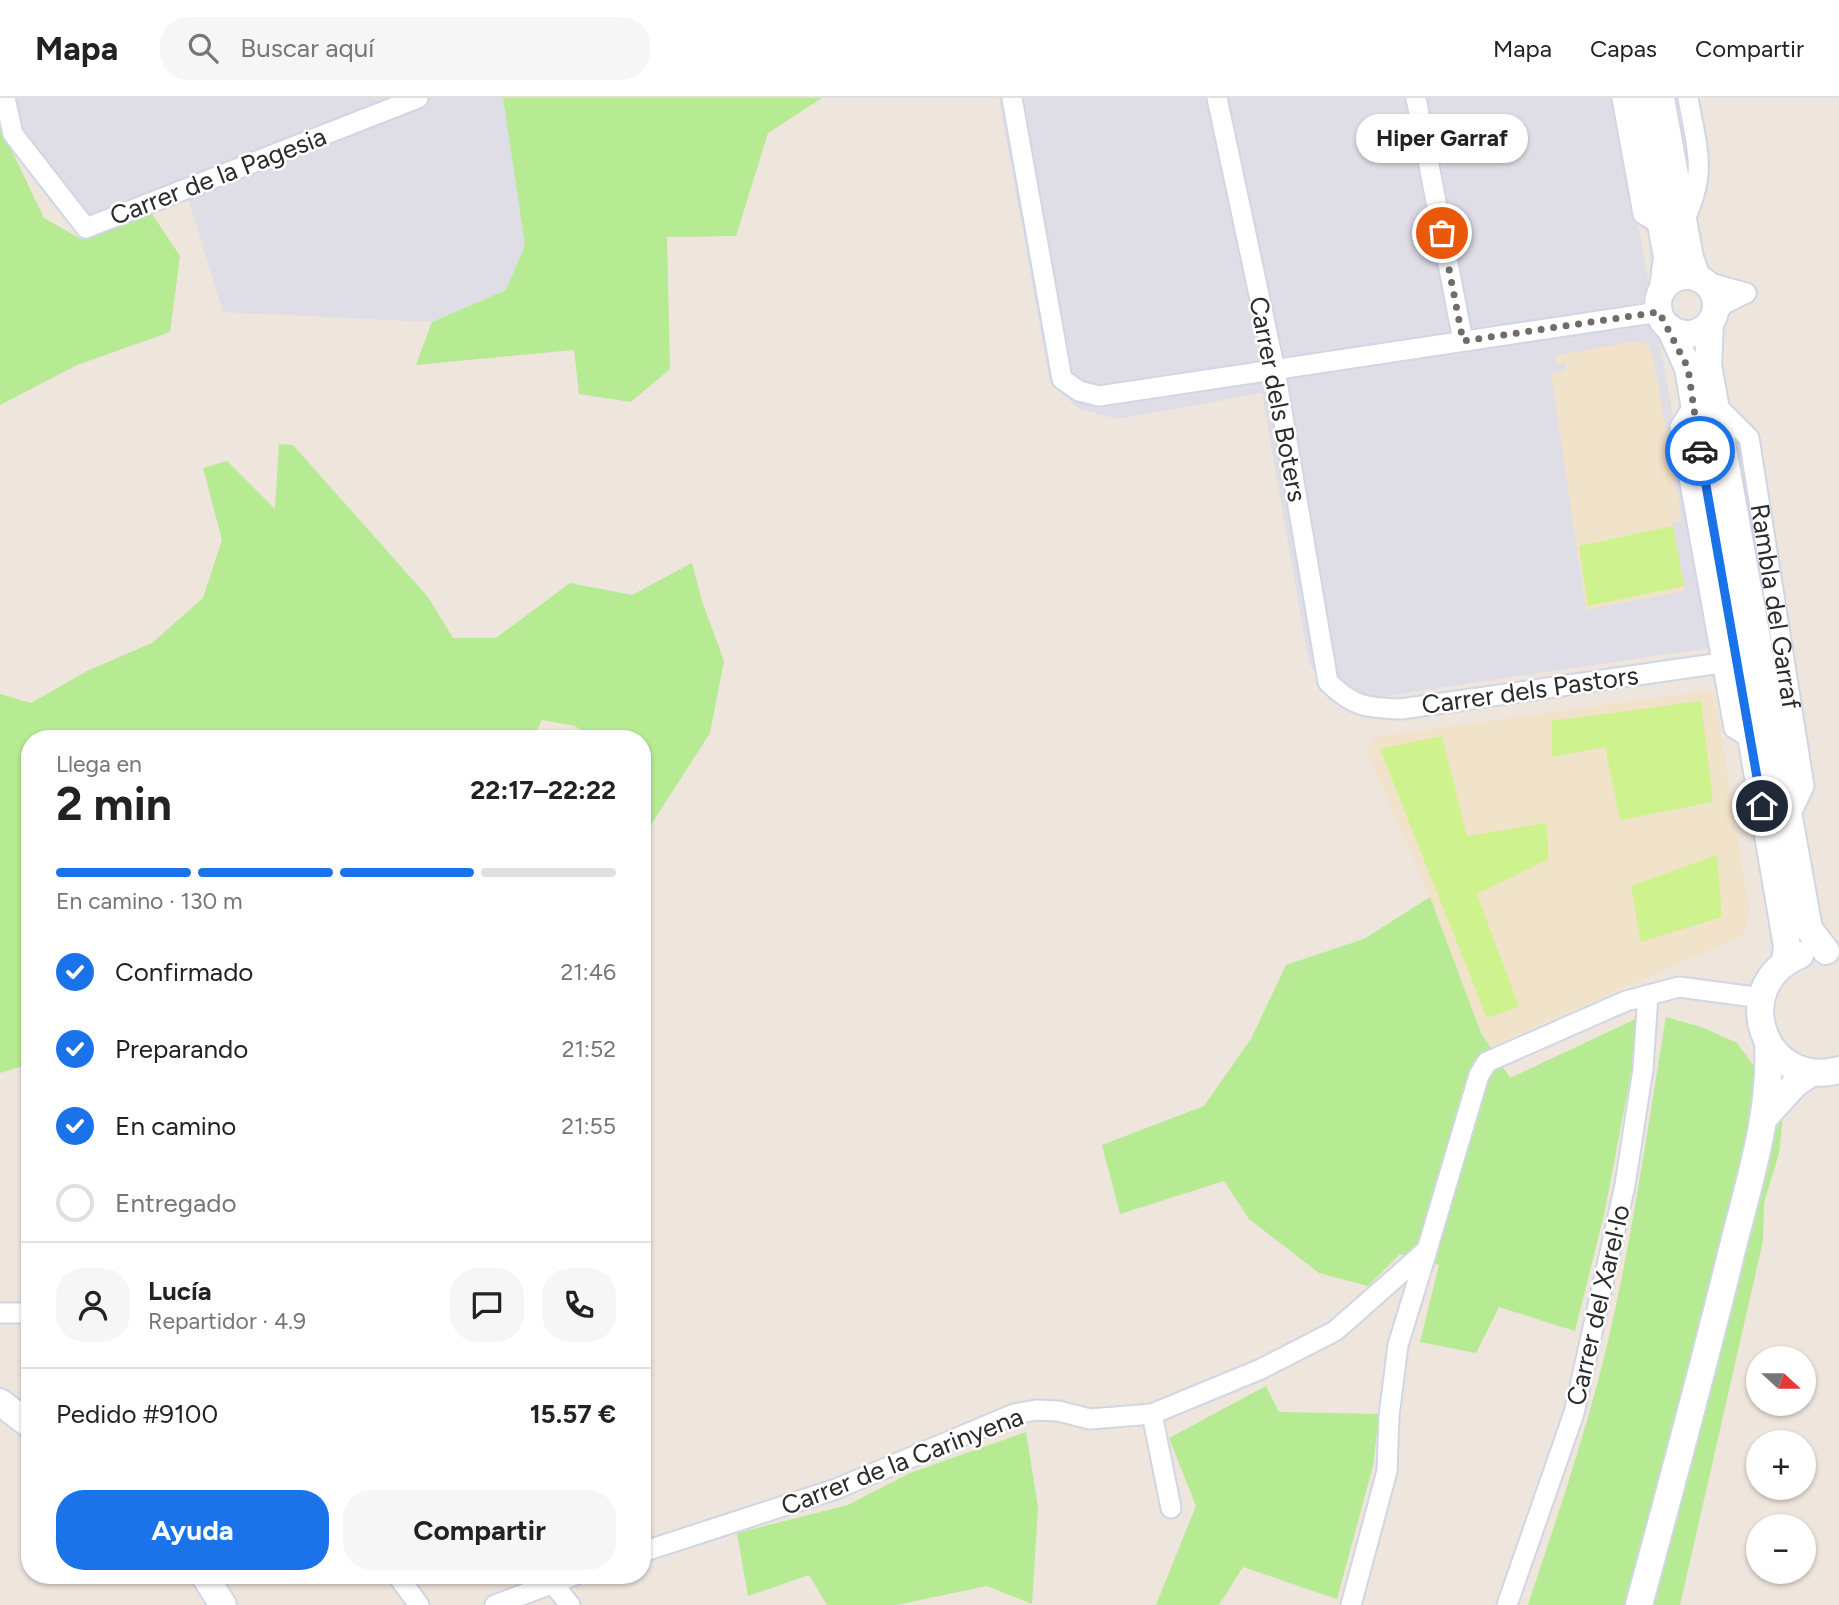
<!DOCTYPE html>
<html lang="es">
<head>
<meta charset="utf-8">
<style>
	body { margin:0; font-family:Figtree,sans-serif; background:#f6f6f6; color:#222; height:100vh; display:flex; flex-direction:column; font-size:26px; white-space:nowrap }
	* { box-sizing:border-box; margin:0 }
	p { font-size:23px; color:#767676 }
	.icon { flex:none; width:38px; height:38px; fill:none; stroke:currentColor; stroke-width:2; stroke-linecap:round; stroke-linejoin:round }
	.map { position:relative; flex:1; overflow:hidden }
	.details { position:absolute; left:21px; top:632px; width:630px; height:854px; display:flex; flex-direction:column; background:#fff; border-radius:28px; box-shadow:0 2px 5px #0004 }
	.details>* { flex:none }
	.needle { width:46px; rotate:111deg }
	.buttons { position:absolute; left:1746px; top:1248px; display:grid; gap:14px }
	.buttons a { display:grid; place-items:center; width:70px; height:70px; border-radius:50%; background:#fff; box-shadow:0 2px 5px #0004; font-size:35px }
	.pin { position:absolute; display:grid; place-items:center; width:60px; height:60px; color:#fff; margin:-30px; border:4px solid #fff; border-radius:50%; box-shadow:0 2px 7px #0007 }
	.courier { position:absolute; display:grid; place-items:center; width:70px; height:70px; margin:-35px; border:5px solid #1a73e8; border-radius:50%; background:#fff; color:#222; box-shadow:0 2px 9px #0007 }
	.bubble { position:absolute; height:49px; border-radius:24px; background:#fff; box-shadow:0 2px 5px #0004; font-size:23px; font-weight:700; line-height:49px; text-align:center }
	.headline em { font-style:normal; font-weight:700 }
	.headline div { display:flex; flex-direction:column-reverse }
	.headline { display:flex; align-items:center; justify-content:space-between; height:119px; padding:0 35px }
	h1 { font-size:46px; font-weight:700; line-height:52px }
	.bar { display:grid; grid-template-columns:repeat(4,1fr); gap:10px 7px; align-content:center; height:84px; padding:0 35px }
	.bar i { height:9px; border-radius:5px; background:#e0e0e0 }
	.bar .current { background:#1a73e8 }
	.bar p { grid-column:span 4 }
	.line { display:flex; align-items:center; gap:18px; padding:0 35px; border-top:2px solid #e0e0e0 }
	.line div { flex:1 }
	.round { display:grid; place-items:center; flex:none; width:74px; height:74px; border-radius:28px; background:#f6f6f6 }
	ol { padding:0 35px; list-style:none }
	li { display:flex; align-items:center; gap:21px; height:77px }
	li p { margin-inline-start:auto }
	li .icon { padding:7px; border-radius:50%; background:#1a73e8; color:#fff; stroke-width:4 }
	li:last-child { color:#767676 }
	li i { width:38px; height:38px; border:4px solid #e0e0e0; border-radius:50% }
	.action { display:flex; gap:14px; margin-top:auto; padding:14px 35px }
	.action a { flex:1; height:80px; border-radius:28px; background:#1a73e8; color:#fff; font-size:28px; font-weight:700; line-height:80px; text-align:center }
	.action a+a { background:#f6f6f6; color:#222 }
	header { display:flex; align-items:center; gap:42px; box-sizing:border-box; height:98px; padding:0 35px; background:#fff; border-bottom:2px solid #e0e0e0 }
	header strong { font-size:33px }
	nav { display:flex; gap:38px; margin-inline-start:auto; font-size:24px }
	.search { width:490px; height:63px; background:#f6f6f6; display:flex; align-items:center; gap:18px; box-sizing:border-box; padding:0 24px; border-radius:28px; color:#767676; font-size:26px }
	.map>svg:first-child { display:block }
	.industrial { fill:#dfdde6 }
	.education { fill:#f1e2ca }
	.green { fill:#b6ea93 }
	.pitch { fill:#cef28e }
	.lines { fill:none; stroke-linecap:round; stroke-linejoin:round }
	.street-casing { stroke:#d1d6e5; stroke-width:23 }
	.secondary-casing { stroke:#d1d6e5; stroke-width:30 }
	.street { stroke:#fff; stroke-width:19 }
	.secondary { stroke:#fff; stroke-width:26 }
	.done { stroke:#6f6c69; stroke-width:7; stroke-dasharray:0 12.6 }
	.route { stroke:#1a73e8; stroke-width:9 }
	.labels { text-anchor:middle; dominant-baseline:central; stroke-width:5; stroke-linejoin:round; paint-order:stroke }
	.street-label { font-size:26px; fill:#2b2b2b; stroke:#fff }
</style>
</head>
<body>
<header>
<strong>Mapa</strong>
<div class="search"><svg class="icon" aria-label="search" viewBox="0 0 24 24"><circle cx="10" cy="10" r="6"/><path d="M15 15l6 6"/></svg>Buscar aquí</div>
<nav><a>Mapa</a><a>Capas</a><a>Compartir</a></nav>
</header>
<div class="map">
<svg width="1839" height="1507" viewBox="0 0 1839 1507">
	<rect width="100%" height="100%" fill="#eee5dc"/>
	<path class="industrial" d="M 12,0 L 503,0 L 525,147 L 506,192 L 432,224 L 223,214 L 183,84 L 88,121 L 19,32 Z
		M 999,0 L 1615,0 L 1715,549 L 1337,605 L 1309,565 L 1262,295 L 1118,321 L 1079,311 L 1050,285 Z"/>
	<path class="education" d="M 1633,243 L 1647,246 L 1653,258 L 1682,422 L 1672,425 L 1685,493 L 1586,512 L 1551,276 L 1566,272 L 1565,265 L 1556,267 L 1555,258 Z
		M 1714,592 L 1749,812 L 1744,837 L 1490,949 L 1481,935 L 1430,799 L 1367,653 L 1375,639 Z"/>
	<path class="green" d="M 503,0 L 822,0 L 768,35 L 736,138 L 667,139 L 670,271 L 631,304 L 579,296 L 574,252 L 416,267 L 432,224 L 506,192 L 525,147 Z
		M 0,28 L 44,120 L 81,141 L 152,116 L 180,158 L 170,234 L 77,267 L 0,307 Z
		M 279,346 L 293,347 L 428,499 L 453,540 L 496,540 L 570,485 L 632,497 L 692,465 L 702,503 L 724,563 L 710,635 L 642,741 L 642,640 L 593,640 L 575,628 L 542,622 L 533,640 L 30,640 L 30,966 L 0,975 L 0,596 L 31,605 L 87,573 L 152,545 L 203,500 L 222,442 L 203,370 L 227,363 L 275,411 Z
		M 1430,799 L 1481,935 L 1510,980 L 1642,918 L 1604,1117 L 1575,1233 L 1499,1209 L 1476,1255 L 1420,1244 L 1439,1167 L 1400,1156 L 1368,1188 L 1319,1175 L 1249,1121 L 1224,1083 L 1120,1116 L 1102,1047 L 1204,1008 L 1251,941 L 1286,867 L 1364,841 Z
		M 1666,919 L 1704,930 L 1737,945 L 1784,1009 L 1779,1055 L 1764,1105 L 1763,1143 L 1680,1507 L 1528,1507 C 1557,1419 1587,1333 1608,1243 C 1633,1136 1648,1027 1666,919 Z
		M 1266,1288 L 1279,1314 L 1379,1316 L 1373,1368 L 1337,1501 L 1243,1469 L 1219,1507 L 1156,1507 L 1196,1408 L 1169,1340 Z
		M 1026,1334 L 1038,1409 L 1032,1506 L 987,1488 L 896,1507 L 827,1507 L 809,1477 L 748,1498 L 737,1435 L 848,1407 L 910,1375 Z"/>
	<path class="pitch" d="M 1673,428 L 1684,488 L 1588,508 L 1579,448 Z
		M 1701,603 L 1713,704 L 1620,722 L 1605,649 L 1552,659 L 1552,623 Z
		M 1442,638 L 1467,738 L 1546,725 L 1549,761 L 1477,796 L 1519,909 L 1487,920 L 1380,651 Z
		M 1717,757 L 1722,819 L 1641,844 L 1631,788 Z"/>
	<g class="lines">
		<defs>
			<g id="street">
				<path d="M 5,0 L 13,36 L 86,130 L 418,0"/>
				<path d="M 1012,0 L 1062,281 L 1079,293 L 1099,298 L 1659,214"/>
				<path d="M 1217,0 L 1275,272 L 1328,584 C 1353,609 1367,610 1401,611 L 1721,565"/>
				<path d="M 1416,0 L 1463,243"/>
				<path d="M 1622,0 L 1643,116 L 1661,127"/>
				<path d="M 1683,125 C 1708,74 1697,52 1688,0"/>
				<path d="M 1706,184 L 1746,195"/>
				<path d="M 1715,217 L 1724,206 L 1746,195"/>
				<path id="s1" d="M 1716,307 L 1749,340 L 1804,688 L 1789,720"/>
				<path d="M 1692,310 L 1680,329 L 1734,630 L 1750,640"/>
				<path d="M 0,1215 L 30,1215"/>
				<path d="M 1152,1316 L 1171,1410"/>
				<path d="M 642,1454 L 836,1391 L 1014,1316 L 1036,1312 L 1058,1313 L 1090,1321 L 1152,1316 L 1261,1271 L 1335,1233 L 1427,1152 L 1479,977 L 1487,964 L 1626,903 L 1679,889 L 1762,900"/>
				<path d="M 397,1477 L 419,1507"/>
				<path d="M 546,1477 L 570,1507"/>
				<path d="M 495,1507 L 575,1477"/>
				<path d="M 1351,1507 L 1387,1373 L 1389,1318 L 1398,1247 L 1426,1156"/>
				<path d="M 1507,1507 L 1574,1315 L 1625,1087 L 1643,971 L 1648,897"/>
			</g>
			<path id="secondary" d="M 1638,0 L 1667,159 L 1663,190
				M 1661,0 L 1690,160 L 1697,179
				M1658 207a29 29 0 1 1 58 0a29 29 0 1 1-58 0Z
				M 1710,225 L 1708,267 L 1809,831 L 1826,853
				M 1670,230 L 1688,270 L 1787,848 L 1785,865
				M 1800,857 C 1727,887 1763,993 1839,972
				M 1764,1020 L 1795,986 L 1811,975
				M 0,1304 L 30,1327
				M 204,1477 L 223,1507
				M 1639,1507 C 1671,1389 1703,1271 1732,1152 C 1749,1084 1772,1015 1768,944"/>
		</defs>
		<use href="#street" class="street-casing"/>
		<use href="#secondary" class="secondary-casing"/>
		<use href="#street" class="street"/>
		<use href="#secondary" class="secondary"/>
	</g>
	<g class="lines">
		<path class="done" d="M 1442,135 L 1463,243 L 1659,214 L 1688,270 L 1700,353"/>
		<path class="route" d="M 1700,353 L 1762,708"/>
	</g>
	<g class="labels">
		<g class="street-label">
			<text transform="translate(218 78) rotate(-21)">Carrer de la Pagesia</text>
			<text transform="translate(1278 301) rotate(79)">Carrer dels Boters</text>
			<text stroke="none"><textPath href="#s1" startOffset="217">Rambla del Garraf</textPath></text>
			<text transform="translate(1530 592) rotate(-8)">Carrer dels Pastors</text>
			<text transform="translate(1598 1207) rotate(-77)">Carrer del Xarel·lo</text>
			<text transform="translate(902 1363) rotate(-21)">Carrer de la Carinyena</text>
		</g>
	</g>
</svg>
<div class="buttons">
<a><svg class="needle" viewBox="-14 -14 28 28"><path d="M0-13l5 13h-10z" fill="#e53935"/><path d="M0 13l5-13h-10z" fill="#767676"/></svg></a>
<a>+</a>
<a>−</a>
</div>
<div class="pin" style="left:1442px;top:135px;background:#ea580c"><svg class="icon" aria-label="bag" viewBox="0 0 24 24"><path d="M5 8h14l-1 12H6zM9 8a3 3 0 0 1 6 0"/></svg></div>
<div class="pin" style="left:1762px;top:708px;background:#1f2937"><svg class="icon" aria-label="home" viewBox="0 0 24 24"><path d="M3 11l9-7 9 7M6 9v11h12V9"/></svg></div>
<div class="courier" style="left:1700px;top:353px"><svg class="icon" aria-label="car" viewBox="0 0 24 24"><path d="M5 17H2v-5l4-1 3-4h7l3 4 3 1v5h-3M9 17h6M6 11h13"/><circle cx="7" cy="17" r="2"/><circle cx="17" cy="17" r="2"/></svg></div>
<div class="bubble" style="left:1356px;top:16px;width:172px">Hiper Garraf</div>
<section class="details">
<div class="headline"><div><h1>2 min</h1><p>Llega en</p></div><em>22:17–22:22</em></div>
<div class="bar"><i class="current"></i><i class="current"></i><i class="current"></i><i></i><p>En camino · 130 m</p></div>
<ol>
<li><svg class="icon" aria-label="check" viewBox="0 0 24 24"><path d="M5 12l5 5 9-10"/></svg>Confirmado<p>21:46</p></li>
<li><svg class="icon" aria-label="check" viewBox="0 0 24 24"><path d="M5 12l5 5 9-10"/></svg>Preparando<p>21:52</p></li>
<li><svg class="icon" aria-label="check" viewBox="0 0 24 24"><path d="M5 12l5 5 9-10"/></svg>En camino<p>21:55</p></li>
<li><i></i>Entregado</li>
</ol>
<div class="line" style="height:126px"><a class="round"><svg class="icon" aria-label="person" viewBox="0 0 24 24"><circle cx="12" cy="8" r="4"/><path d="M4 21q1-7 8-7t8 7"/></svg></a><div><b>Lucía</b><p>Repartidor · 4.9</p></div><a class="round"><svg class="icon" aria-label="chat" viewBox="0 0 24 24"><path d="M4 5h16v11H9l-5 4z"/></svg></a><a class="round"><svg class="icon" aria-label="phone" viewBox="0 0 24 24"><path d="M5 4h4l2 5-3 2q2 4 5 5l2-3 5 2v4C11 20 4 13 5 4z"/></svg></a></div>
<div class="line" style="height:91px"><div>Pedido #9100</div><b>15.57 €</b></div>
<div class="action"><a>Ayuda</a><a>Compartir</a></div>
</section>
</div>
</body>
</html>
